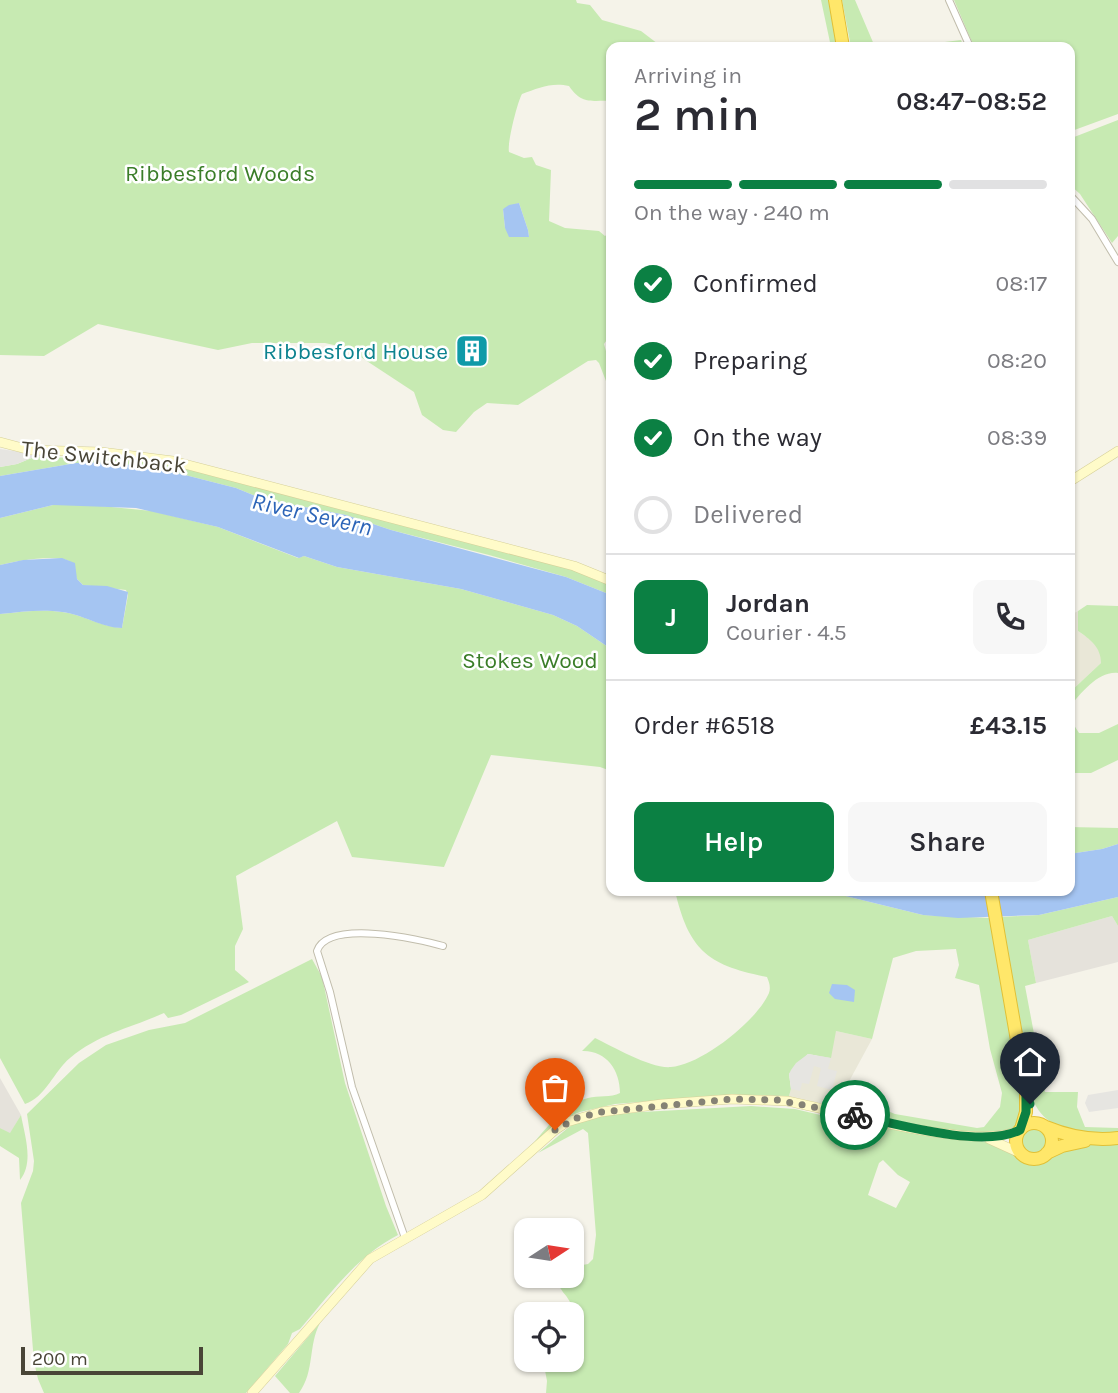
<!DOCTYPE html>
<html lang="en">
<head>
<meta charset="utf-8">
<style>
	body { margin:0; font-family:Karla,sans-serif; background:#f7f7f7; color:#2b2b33; height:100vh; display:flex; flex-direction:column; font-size:26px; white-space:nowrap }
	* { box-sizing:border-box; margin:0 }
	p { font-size:23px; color:#7c7c81 }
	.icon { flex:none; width:38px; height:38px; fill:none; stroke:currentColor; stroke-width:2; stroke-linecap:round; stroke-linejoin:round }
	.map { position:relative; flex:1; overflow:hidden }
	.details { position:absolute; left:606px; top:42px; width:469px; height:854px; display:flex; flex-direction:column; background:#fff; border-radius:14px; box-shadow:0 2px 5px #0004 }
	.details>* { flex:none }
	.needle { width:46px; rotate:78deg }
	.controls { position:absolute; left:514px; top:1218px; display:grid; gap:14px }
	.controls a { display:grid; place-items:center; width:70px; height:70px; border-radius:14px; background:#fff; box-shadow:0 2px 5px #0004; font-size:35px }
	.scale { position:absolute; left:21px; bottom:18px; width:182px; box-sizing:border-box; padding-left:7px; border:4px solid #494537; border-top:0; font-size:19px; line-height:24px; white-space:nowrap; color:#494537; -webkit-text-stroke:5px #fff; paint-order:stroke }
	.pin { position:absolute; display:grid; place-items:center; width:60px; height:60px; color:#fff; margin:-72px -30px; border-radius:50% 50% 50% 0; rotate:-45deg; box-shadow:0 0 7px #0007 }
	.pin .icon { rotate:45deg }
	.courier { position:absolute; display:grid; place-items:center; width:70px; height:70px; margin:-35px; border:5px solid #0b8043; border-radius:50%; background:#fff; color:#222; box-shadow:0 2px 9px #0007 }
	.summary em { font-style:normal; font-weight:600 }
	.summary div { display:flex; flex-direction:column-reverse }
	.summary { display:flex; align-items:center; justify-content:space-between; height:119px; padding:0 28px }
	h1 { font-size:46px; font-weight:600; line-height:52px }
	.bar { display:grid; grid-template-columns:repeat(4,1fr); gap:10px 7px; align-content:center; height:84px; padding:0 28px }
	.bar i { height:9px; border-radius:5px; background:#e1e1e2 }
	.bar .selected { background:#0b8043 }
	.bar p { grid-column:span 4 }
	.line { display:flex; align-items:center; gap:18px; padding:0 28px; border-top:2px solid #e1e1e2 }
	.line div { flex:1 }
	.round { display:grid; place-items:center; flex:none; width:74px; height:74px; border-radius:14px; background:#f7f7f7 }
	ol { padding:0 28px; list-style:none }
	li { display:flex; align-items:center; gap:21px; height:77px }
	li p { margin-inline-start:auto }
	li .icon { padding:7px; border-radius:50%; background:#0b8043; color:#fff; stroke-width:4 }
	li:last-child { color:#7c7c81 }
	li i { width:38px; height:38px; border:4px solid #e1e1e2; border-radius:50% }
	.cta { display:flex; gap:14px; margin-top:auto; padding:14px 28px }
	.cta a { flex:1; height:80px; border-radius:14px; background:#0b8043; color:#fff; font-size:28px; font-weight:600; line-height:80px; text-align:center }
	.cta a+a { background:#f7f7f7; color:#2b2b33 }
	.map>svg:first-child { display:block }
	.residential { fill:#e9e7d7 }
	.industrial { fill:#e5e2db }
	.green { fill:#c7eab2; fill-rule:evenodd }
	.parking { fill:#e6e5e1 }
	.water { fill:#a5c5f2 }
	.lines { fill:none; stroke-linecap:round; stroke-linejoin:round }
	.street-casing { stroke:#c1bdac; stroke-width:8 }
	.secondary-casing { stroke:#d6d099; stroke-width:10 }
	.highway-casing { stroke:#e1c037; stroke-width:14 }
	.street { stroke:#fff; stroke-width:6 }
	.secondary { stroke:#fffbc9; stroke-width:9 }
	.highway { stroke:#ffe76a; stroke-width:12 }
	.done { stroke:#858275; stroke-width:7; stroke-dasharray:0 12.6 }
	.route { stroke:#0b8043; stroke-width:9 }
	.labels { text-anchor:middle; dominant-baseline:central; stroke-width:5; stroke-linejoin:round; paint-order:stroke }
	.park-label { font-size:23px; fill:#3a7d28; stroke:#fff }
	.culture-label { font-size:23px; fill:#0d838f; stroke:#fff; text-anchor:end }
	.street-label { font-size:23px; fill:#494537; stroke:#fff }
	.water-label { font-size:24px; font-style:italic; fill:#2d65b8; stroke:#fff }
</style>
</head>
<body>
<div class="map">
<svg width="1118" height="1393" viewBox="0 0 1118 1393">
	<rect width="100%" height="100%" fill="#f5f3e9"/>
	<path class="residential" d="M 1078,611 L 1078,631 L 1094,642 L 1101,655 L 1101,663 L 1069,693 L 1069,616 Z
		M 836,1031 L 872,1039 L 846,1087 L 848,1099 L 854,1104 L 851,1110 L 789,1096 L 791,1089 Z"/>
	<path class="industrial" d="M 1112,916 L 1118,926 L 1118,962 L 1036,983 L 1028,940 Z
		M 0,1078 L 21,1115 L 10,1134 L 0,1128 Z"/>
	<path class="green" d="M 0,0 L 576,0 L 577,3 L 590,5 L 602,20 L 641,31 L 662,47 L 611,47 L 611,101 C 591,100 582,105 569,86 C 552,82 538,88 522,94 C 517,103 507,144 509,152 L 524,158 L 532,157 L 536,165 L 551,170 L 549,221 L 565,228 L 599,231 L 605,236 L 611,232 L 611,334 L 604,344 L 611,369 L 611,394 L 599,363 L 596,360 L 588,361 L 518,405 L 487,403 L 474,412 L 456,432 L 443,430 L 422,415 L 414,392 L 347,348 L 325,343 L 252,343 L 218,350 L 98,324 L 44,356 L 0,355 ZM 519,203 L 528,230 L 529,237 L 505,228 L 503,209 Z
		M 821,0 L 829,0 L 838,47 L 831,47 Z
		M 842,0 L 855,0 L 875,47 L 851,47 Z
		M 954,0 L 1118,0 L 1118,114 L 1069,132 L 1069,47 L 974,47 Z
		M 961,40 L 964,47 L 904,47 Z
		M 1118,120 L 1118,236 L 1112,243 L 1080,194 L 1069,184 L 1069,139 Z
		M 34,457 L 136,459 L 172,465 L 567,566 L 611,585 L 611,595 L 566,577 L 489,555 L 391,530 L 346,515 L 263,499 L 236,488 L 181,474 L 117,463 L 76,463 L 0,476 L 0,467 L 17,464 Z
		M 53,505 L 91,505 L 152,511 L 218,527 L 298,558 L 304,556 L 337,567 L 461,589 L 553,615 L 577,626 L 611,649 L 611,771 L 600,767 L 491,755 L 444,867 L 352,857 L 337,821 L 236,876 L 243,929 L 235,946 L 235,970 L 249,982 L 181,1015 L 168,1018 L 164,1013 C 131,1028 100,1033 70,1058 C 54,1071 46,1097 25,1104 L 0,1058 L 0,614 C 21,612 41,609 62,612 C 82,614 101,627 122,628 L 128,595 L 126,590 L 83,585 L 77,579 L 69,561 C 53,554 17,561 0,565 L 0,518 Z
		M 1087,605 L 1118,606 L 1118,673 C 1098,671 1081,693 1069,708 L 1072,722 L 1079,733 L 1099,733 L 1118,724 L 1118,760 L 1091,773 L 1069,773 L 1069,693 L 1101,663 C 1101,647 1090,639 1078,631 L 1078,611 Z
		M 1069,827 L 1118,828 L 1118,844 L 1102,849 L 1069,854 Z
		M 675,891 L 825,891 L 923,915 L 990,918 L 1021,1096 L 1022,1111 L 1015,1129 L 988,1134 L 944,1130 L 865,1114 L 863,1110 L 868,1103 L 895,1114 L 977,1128 L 984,1127 L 1000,1107 L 1002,1093 L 990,1049 L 979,985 L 955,978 L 959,965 L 956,949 L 916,951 L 893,958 L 872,1039 L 836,1031 L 831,1058 L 808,1054 L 789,1074 L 791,1089 L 789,1096 L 724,1095 L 615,1104 L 580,1112 L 568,1117 L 530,1147 C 547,1128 562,1105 588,1098 C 598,1095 611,1098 620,1093 C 620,1070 606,1050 582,1051 L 595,1038 C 614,1047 651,1069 671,1067 C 701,1065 757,1021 769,993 C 771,987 769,982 767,977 C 707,965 689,950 675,891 Z
		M 1118,897 L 1118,926 L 1112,916 L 1028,940 L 1036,983 L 1025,986 L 1045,1092 L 1078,1092 L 1077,1107 L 1085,1127 L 1118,1128 L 1118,1133 C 1107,1134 1094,1137 1083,1135 C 1062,1132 1041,1120 1033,1100 L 1001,917 L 1039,915 Z
		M 312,959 L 322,977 L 345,1083 L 386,1206 L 398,1235 C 357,1256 330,1294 300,1329 L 292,1333 L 288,1344 L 246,1393 L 44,1393 L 38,1379 L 34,1362 L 21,1203 L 33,1171 L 34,1161 L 27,1114 L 79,1063 L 106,1045 L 149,1030 L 185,1023 Z
		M 751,1106 L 795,1109 L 863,1125 L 872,1124 L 985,1142 L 1034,1161 L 1076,1146 L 1118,1141 L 1118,1393 L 546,1393 L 547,1381 L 543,1360 L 572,1360 L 572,1314 L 567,1314 L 572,1309 C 571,1296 557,1291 557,1277 L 572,1276 L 572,1267 L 588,1264 L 593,1259 L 596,1235 L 588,1133 L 583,1129 L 538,1153 L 569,1127 L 582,1120 L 624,1113 ZM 883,1160 L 898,1175 L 910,1182 L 896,1208 L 868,1195 L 879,1163 Z
		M 21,1115 C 25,1137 34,1162 20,1180 L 19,1158 L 0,1146 L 0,1128 L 10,1133 Z
		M1020 1140a14 14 0 1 1 28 0a14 14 0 1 1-28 0Z
		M 320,1323 C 308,1345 315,1371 299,1393 L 290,1393 L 275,1376 Z"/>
	<path class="parking" d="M 0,449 L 56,457 L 34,457 L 17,464 L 0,467 Z
		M 808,1054 L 831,1058 L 828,1069 L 837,1071 L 832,1090 L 817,1086 L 821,1068 L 814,1066 L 809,1084 L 802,1083 L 800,1091 L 791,1089 L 789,1074 L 791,1070 L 796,1063 Z
		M 1118,1090 L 1118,1108 L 1089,1112 L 1085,1103 L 1088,1095 Z"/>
	<path class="water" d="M 519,203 L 528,230 L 529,237 L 509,237 L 505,228 L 503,209 L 509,205 Z
		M 114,462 L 181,474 L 236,488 L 263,499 L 346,515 L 391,530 L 566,577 L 611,595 L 611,649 L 577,626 L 553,615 L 461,589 L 337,567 L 304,556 L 299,558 L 218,527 L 136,508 L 53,505 L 0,518 L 0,476 L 76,463 Z
		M 62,558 L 75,563 L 77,579 L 83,585 L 107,586 L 128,592 L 122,628 C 103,628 81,614 62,612 C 41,609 21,612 0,614 L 0,565 L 23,560 Z
		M 1118,844 L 1118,897 L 1039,915 L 958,918 L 923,915 L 825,891 L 1069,891 L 1069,854 L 1102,849 Z
		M 832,984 L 847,985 L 855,990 L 854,1002 L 835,999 L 829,993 Z"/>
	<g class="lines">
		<defs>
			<path id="street" d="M 949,0 L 970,47
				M 1069,194 L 1092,219 L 1118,262
				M 405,1238 L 352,1087 L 330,992 L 317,951 C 328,919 419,939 443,946"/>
			<path id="secondary" d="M 0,442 L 30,450 L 101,452 L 173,461 L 574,566 L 611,581
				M 1069,482 L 1118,451
				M 989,1139 L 1022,1154
				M 252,1393 L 370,1259 L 482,1195 L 555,1130 L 567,1122 L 601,1112 L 662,1104 L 732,1099 L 787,1101 C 838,1111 978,1152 1020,1130"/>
			<path id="highway" d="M 835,0 L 843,47
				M 991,891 L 1026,1092 L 1026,1112 L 1021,1129
				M1016 1141a18 18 0 1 1 36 0a18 18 0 1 1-36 0Z
				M 1046,1127 C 1070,1137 1093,1141 1118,1138
				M 1047,1153 L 1062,1146 L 1085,1141"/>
		</defs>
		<use href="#street" class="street-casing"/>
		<use href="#secondary" class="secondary-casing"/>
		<use href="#highway" class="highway-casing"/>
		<use href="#street" class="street"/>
		<use href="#secondary" class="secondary"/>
		<use href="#highway" class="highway"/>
	</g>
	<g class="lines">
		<path class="done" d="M 555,1130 L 577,1118 L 601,1112 L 732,1099 L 777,1100 L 855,1115"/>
		<path class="route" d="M 855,1115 C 896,1124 983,1149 1020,1130 L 1026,1112 L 1026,1092 L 1030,1104"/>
	</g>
	<defs>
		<symbol id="building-square" viewBox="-11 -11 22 22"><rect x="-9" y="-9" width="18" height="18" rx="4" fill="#0f9aa8" stroke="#fff"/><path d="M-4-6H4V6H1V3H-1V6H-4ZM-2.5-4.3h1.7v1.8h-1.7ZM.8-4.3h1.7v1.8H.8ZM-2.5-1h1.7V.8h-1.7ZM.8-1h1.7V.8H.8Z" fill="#fff"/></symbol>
	</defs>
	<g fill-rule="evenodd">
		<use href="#building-square" x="453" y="332" width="38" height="38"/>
	</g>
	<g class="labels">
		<g class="park-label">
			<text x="220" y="173">Ribbesford Woods</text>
			<text x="530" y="660">Stokes Wood</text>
		</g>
		<g class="culture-label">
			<text x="448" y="351">Ribbesford House</text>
		</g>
		<g class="street-label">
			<text transform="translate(104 457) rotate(6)">The Switchback</text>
		</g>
		<g class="water-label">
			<text transform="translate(312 514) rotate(13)">River Severn</text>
		</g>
	</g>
</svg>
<div class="controls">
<a><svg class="needle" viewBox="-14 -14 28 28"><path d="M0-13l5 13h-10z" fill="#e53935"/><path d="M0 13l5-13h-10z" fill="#7c7c81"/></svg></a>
<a><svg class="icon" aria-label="locate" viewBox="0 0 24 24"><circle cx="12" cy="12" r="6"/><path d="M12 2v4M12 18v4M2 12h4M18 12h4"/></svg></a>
</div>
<div class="scale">200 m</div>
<div class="pin" style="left:555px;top:1130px;background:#ea580c"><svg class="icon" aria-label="bag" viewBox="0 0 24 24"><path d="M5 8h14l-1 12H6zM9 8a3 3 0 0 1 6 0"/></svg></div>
<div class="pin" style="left:1030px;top:1104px;background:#1f2937"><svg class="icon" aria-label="home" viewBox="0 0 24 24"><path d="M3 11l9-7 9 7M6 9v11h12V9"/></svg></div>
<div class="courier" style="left:855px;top:1115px"><svg class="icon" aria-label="bike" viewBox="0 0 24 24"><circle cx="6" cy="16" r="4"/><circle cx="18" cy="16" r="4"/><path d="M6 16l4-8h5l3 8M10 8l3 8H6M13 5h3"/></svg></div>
<section class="details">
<div class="summary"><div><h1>2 min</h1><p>Arriving in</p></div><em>08:47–08:52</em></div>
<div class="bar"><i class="selected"></i><i class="selected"></i><i class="selected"></i><i></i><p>On the way · 240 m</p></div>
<ol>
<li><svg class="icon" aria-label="check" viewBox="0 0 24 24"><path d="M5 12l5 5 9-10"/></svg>Confirmed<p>08:17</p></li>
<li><svg class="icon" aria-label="check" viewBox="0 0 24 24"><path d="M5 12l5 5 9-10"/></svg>Preparing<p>08:20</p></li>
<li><svg class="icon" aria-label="check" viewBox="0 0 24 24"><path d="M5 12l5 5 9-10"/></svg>On the way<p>08:39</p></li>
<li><i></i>Delivered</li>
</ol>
<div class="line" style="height:126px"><b class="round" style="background:#0b8043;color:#fff">J</b><div><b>Jordan</b><p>Courier · 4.5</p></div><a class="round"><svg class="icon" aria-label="phone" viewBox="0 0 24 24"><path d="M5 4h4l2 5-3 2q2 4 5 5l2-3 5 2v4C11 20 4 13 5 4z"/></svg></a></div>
<div class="line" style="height:91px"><div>Order #6518</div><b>£43.15</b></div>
<div class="cta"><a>Help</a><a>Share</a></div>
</section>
</div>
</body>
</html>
